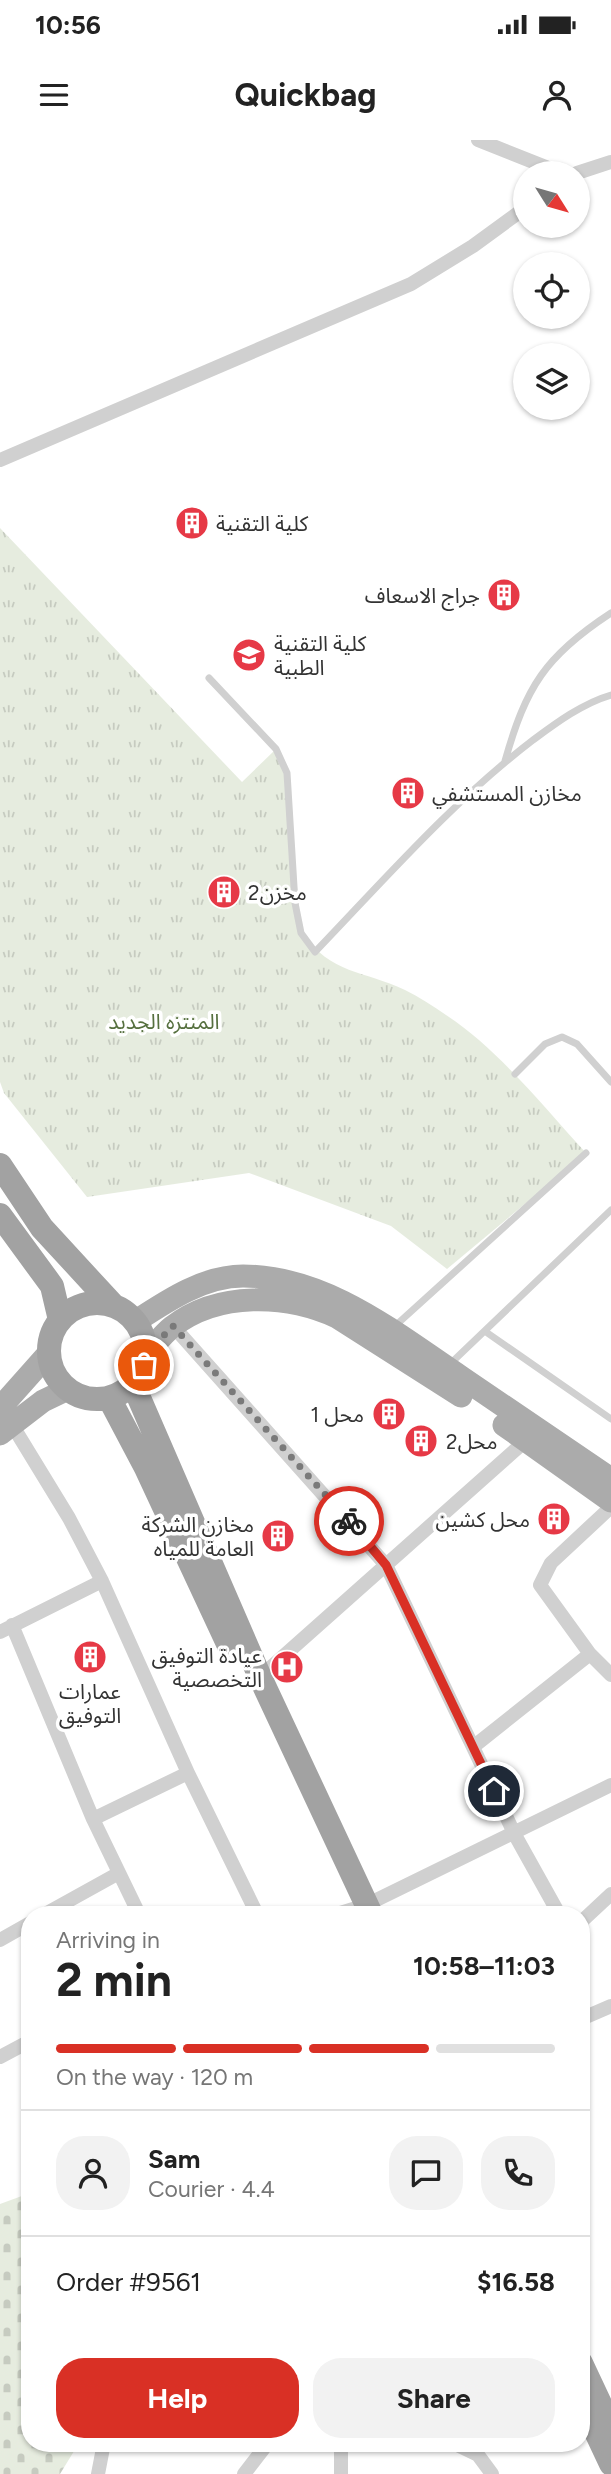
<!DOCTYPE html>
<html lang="en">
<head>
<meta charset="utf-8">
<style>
	body { margin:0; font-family:Figtree,"Noto Sans Arabic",sans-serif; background:#f2f2f2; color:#222; height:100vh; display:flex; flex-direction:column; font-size:26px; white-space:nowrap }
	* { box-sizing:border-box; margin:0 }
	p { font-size:23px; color:#767676 }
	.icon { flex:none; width:38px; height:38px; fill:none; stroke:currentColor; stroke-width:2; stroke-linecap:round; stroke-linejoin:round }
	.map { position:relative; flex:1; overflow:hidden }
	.panel { position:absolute; left:21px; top:1766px; width:569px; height:546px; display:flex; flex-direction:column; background:#fff; border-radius:28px; box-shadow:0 2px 5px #0004 }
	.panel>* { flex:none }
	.needle { width:46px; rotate:127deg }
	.tools { position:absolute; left:513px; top:21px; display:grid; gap:14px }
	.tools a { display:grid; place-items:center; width:77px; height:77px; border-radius:50%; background:#fff; box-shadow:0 2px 5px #0004; font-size:35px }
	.pin { position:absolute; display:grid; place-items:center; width:60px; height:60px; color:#fff; margin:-30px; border:4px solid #fff; border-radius:50%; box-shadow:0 2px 7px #0007 }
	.courier { position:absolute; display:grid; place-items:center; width:70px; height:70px; margin:-35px; border:5px solid #d93025; border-radius:50%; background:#fff; color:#222; box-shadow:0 2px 9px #0007 }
	.overview em { font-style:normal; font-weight:700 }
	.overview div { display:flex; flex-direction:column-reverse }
	.overview { display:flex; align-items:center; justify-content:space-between; height:119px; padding:0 35px }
	h1 { font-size:46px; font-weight:700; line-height:52px }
	.bar { display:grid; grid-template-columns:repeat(4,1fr); gap:10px 7px; align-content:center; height:84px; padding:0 35px }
	.bar i { height:9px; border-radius:5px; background:#e0e0e0 }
	.bar .current { background:#d93025 }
	.bar p { grid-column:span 4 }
	.line { display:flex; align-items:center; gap:18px; padding:0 35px; border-top:2px solid #e0e0e0 }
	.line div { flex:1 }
	.round { display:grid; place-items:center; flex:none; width:74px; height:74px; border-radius:28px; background:#f2f2f2 }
	.action { display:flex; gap:14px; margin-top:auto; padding:14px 35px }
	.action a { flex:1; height:80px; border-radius:28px; background:#d93025; color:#fff; font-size:28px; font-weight:700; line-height:80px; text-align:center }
	.action a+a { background:#f2f2f2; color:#222 }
	.status { display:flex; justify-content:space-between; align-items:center; height:49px; padding:0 35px; background:#fff; direction:ltr }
	.status svg { height:19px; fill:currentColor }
	header { display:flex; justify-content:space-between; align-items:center; height:91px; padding:0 35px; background:#fff; font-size:32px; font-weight:700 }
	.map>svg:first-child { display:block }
	.cemetery { fill:url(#cemetery-stones) }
	.park { fill:url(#park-tufts) }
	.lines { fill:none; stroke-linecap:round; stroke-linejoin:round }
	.service { stroke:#d0d0d0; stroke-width:7 }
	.minor { stroke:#d0d0d0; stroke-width:14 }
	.primary { stroke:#ababab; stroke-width:23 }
	.trunk { stroke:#a2a2a2; stroke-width:24 }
	.done { stroke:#7a7a7a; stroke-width:7; stroke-dasharray:0 12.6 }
	.route { stroke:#d93025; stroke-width:9 }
	.labels { text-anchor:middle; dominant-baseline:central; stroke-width:7; stroke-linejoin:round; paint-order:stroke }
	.poi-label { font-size:21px; fill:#333; stroke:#fff; text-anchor:start }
	.park-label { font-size:21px; fill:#56703f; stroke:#fff }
</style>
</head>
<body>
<div class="status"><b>10:56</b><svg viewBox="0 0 49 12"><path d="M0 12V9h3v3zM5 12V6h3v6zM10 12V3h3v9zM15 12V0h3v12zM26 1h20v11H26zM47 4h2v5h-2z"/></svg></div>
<header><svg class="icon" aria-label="menu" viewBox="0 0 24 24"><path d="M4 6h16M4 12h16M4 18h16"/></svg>Quickbag<svg class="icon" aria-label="person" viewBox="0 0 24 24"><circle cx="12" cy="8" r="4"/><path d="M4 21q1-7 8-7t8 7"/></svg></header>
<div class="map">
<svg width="611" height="2334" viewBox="0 0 611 2334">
	<defs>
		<pattern id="cemetery-stones" width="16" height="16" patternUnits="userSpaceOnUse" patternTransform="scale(1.75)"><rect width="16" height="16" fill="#e6ecdf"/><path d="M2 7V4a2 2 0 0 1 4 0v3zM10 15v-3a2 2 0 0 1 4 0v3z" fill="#c6cbc0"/></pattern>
		<pattern id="park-tufts" width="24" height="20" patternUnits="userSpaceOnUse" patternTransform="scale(1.75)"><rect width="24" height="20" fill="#e6ecdf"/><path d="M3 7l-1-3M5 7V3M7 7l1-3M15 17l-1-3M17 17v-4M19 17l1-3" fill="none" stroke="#c6cbc0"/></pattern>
	</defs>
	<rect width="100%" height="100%" fill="#fff"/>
	<path class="cemetery" d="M 30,2053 L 30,2303 L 79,2303 L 60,2334 L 0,2334 L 0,2064 Z"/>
	<path class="park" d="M 0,388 L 242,642 L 276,609 L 287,633 L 301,792 C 332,835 363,830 405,850 C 419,857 433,866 446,875 C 497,908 545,968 586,1013 L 447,1129 L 391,1086 L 249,1033 L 87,1057 L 4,953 L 0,942 Z"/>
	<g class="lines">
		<path class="service" d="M 209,538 L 276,609 L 287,633 L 295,763 L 301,793 L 315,812 C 385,739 452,662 533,600 C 556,583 583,563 611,555
			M 505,621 C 526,547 545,516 611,473
			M 515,934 L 545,904 L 562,897 L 577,904 L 611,942
			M 395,1186 L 586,1013
			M 486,1192 L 611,1279
			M 450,1224 L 611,1070"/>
		<path class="minor" d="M 478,0 L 561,33
			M 577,33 L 611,22
			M 0,320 L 411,144 L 473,106 L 525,68
			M 173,1186 L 386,1425 L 515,1695 L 559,1774
			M 11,1283 L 69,1378 L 102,1441 L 188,1633 L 257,1774
			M 12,1485 L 93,1679 L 139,1774
			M 0,1492 L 102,1441
			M 590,1514 L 540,1445 L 551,1423 L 611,1367
			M 260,1537 L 531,1296
			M 473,1607 L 590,1514 L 611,1535
			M 93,1679 L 188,1633
			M 45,1774 L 119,1733
			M 337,1774 L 366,1765 L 611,1645
			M 581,1782 L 611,1754
			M 0,1800 L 30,1783
			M 581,1879 L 611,1866
			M 0,1917 L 30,1901
			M 453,2303 L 478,2315 L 492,2334
			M 98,2334 L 104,2303
			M 244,2334 L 268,2303
			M 341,2334 L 341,2303"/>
		<path class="primary" d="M 136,1181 C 168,1160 204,1136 243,1136 C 326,1136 395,1193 461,1237 C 511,1271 561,1305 611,1339
			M 146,1214 C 155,1205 163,1194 172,1187 C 218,1151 287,1154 337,1177 L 461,1256
			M 0,1268 L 49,1213
			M 504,1285 L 611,1361
			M 0,1294 L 43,1261 L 68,1249"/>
		<path class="trunk" d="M 0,1025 L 42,1088 L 112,1164
			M 0,1075 L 52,1146 L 60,1180
			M49 1211a48 48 0 1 1 96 0a48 48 0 1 1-96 0Z
			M 133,1244 L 260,1537 L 371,1774
			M 109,1258 L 146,1328 L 229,1506
			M 581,2223 L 611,2287
			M 586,2271 L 611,2324"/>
	</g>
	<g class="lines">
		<path class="done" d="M 144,1225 L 146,1214 L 173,1186 L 349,1381"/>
		<path class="route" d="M 349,1381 L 386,1425 L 494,1651"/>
	</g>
	<defs>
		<symbol id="building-disc" viewBox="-11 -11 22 22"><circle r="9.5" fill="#e63946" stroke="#fff"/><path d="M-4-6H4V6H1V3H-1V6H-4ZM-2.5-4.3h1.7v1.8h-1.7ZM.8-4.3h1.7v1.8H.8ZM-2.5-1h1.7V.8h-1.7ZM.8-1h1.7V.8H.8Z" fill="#fff"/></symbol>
		<symbol id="university-disc" viewBox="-11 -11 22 22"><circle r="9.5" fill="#e63946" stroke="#fff"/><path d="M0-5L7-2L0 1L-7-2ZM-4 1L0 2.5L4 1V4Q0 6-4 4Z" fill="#fff"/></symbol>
		<symbol id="hospital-disc" viewBox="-11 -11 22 22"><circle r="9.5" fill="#e63946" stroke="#fff"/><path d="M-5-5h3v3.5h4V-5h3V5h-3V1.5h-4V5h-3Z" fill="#fff"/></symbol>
	</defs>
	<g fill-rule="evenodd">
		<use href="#building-disc" x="173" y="364" width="38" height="38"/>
		<use href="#building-disc" x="485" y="436" width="38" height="38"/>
		<use href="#university-disc" x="230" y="496" width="38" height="38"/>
		<use href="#building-disc" x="389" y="634" width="38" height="38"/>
		<use href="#building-disc" x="205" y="733" width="38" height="38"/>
		<use href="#building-disc" x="370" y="1255" width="38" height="38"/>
		<use href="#building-disc" x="402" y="1282" width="38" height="38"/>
		<use href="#building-disc" x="535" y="1360" width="38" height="38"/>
		<use href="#building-disc" x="259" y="1377" width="38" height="38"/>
		<use href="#building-disc" x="71" y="1498" width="38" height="38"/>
		<use href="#hospital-disc" x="268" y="1508" width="38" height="38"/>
	</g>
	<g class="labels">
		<g class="poi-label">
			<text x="216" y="383">كلية التقنية</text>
			<text x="480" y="455" text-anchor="end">جراج الاسعاف</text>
			<text x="274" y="503">كلية التقنية<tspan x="274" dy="24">الطبية</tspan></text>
			<text x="432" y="653">مخازن المستشفي</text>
			<text x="248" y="752">مخزن2</text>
			<text x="364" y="1274" text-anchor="end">محل 1</text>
			<text x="446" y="1301">محل2</text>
			<text x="530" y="1379" text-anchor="end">محل كشين</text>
			<text x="254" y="1384" text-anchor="end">مخازن الشركة<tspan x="254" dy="24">العامة للمياه</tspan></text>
			<text x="262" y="1515" text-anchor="end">عيادة التوفيق<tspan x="262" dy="24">التخصصية</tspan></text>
			<text x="90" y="1551" text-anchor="middle">عمارات<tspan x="90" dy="24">التوفيق</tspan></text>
		</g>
		<g class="park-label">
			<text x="164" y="881">المنتزه الجديد</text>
		</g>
	</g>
</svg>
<div class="tools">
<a><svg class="needle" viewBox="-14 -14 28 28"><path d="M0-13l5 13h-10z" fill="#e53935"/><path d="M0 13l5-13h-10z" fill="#767676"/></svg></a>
<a><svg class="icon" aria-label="locate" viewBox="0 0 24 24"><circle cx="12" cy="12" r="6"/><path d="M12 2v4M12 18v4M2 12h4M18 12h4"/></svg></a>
<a><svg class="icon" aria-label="layers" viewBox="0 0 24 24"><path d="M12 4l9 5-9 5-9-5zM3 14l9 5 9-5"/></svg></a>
</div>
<div class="pin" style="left:144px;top:1225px;background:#ea580c"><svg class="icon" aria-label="bag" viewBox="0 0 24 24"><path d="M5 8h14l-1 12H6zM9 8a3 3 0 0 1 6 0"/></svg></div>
<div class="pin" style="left:494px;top:1651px;background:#1f2937"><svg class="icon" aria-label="home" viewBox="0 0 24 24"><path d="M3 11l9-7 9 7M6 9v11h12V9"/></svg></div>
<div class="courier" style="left:349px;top:1381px"><svg class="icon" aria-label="bike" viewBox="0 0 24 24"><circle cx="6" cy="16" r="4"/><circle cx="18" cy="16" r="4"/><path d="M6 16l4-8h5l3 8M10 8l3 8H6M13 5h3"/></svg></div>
<section class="panel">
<div class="overview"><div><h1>2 min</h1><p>Arriving in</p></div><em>10:58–11:03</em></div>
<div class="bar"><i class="current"></i><i class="current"></i><i class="current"></i><i></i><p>On the way · 120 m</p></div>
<div class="line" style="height:126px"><a class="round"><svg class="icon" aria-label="person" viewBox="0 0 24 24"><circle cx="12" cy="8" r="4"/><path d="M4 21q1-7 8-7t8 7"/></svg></a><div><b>Sam</b><p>Courier · 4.4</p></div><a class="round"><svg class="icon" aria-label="chat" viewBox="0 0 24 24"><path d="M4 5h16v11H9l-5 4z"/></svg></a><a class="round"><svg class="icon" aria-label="phone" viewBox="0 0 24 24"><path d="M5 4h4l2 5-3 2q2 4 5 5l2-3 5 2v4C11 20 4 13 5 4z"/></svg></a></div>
<div class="line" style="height:91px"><div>Order #9561</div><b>$16.58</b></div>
<div class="action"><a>Help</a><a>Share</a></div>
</section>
</div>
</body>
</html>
